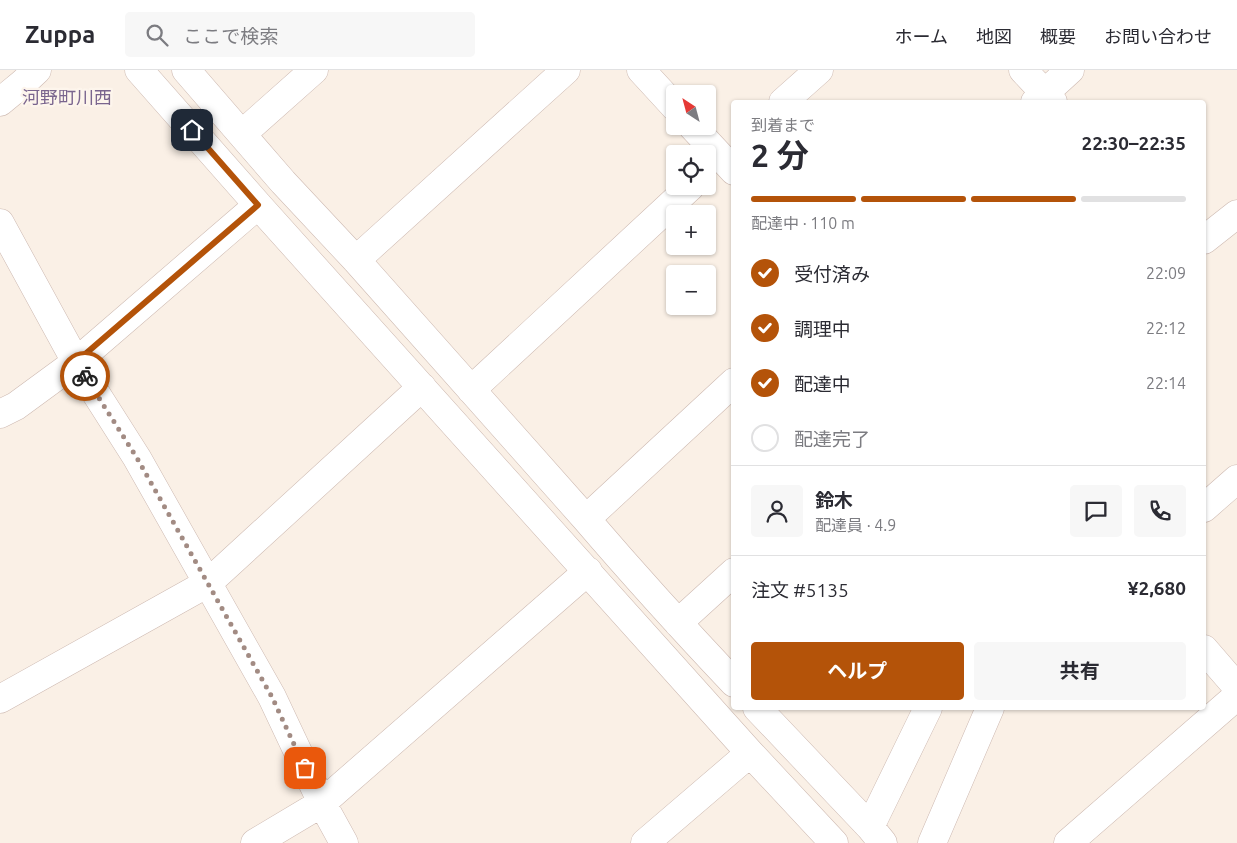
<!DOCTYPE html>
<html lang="ja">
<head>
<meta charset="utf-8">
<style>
	body { margin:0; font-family:Ubuntu,"Noto Sans JP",sans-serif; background:#f7f7f7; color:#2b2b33; height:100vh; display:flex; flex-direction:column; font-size:19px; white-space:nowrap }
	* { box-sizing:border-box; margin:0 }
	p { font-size:16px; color:#7c7c81 }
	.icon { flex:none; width:28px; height:28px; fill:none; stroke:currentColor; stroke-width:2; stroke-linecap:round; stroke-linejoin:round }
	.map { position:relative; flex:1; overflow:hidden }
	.side { position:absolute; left:731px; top:30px; width:475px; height:610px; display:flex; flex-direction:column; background:#fff; border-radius:5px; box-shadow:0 1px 4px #0004 }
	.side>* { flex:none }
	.needle { width:32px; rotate:324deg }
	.fabs { position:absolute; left:666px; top:15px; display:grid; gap:10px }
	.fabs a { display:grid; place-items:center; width:50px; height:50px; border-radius:5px; background:#fff; box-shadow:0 1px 4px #0004; font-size:25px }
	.pin { position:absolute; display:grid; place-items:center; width:42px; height:42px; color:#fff; margin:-21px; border-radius:10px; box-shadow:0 2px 8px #0006 }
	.courier { position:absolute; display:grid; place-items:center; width:50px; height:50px; margin:-25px; border:4px solid #b45309; border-radius:50%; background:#fff; color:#222; box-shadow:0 1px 6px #0007 }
	.head em { font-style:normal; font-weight:700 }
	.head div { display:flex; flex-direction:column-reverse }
	.head { display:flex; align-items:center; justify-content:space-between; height:85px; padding:0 20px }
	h1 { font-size:32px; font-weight:700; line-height:38px }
	.bar { display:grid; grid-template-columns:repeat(4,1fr); gap:8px 5px; align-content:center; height:60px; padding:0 20px }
	.bar i { height:6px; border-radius:4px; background:#e1e1e2 }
	.bar .current { background:#b45309 }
	.bar p { grid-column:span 4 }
	.line { display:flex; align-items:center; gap:12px; padding:0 20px; border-top:1px solid #e1e1e2 }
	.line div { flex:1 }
	.round { display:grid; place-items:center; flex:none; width:52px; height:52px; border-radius:5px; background:#f7f7f7 }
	ol { padding:0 20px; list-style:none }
	li { display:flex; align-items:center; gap:15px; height:55px }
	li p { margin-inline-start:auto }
	li .icon { padding:5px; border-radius:50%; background:#b45309; color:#fff; stroke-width:4 }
	li:last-child { color:#7c7c81 }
	li i { width:28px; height:28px; border:2px solid #e1e1e2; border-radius:50% }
	.action { display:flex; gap:10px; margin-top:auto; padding:10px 20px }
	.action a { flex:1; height:58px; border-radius:5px; background:#b45309; color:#fff; font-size:20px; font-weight:700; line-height:58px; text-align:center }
	.action a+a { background:#f7f7f7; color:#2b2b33 }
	header { display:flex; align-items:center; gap:30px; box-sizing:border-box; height:70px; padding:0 25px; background:#fff; border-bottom:1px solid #e1e1e2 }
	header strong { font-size:24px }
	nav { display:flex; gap:28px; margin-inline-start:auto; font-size:18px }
	.search { width:350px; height:45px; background:#f7f7f7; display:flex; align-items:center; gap:12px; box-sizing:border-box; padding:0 18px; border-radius:5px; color:#7c7c81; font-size:19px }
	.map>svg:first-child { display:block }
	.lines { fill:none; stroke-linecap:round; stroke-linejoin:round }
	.minor-casing { stroke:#cdb9b1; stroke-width:29 }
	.minor { stroke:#fff; stroke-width:28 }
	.done { stroke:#a28b83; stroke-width:5; stroke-dasharray:0 9 }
	.route { stroke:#b45309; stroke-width:6 }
	.labels { text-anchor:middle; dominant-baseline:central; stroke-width:4.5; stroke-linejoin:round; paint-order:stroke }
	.quarter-label { font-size:18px; fill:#7a658e; stroke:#fdf5ec }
</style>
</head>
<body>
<header>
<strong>Zuppa</strong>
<div class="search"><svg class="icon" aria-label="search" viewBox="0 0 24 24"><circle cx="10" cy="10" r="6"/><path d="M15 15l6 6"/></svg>ここで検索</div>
<nav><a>ホーム</a><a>地図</a><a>概要</a><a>お問い合わせ</a></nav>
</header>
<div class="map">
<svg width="1237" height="773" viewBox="0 0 1237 773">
	<rect width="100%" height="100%" fill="#faf0e6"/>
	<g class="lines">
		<defs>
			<path id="minor" d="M 139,0 L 258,135 L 750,683 L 834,773
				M 186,0 L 283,112 L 356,190 L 586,449 C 634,505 683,559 734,613
				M 641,0 L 675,37
				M 1023,0 L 1053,32
				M 0,32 L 23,13 L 37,0
				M 783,32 L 819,0
				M 1035,32 L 1070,0
				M 692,56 L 734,101
				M 242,64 L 314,0
				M 0,153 L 76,292 L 137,388 L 272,627 L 322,733 L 344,773
				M 1204,170 L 1237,144
				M 356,190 L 566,0
				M 471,320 L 691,116
				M 0,344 L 16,336 L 76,292 L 258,135
				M 1204,438 L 1237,409
				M 586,449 L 734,312
				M 678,553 L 734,502
				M 1204,579 L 1237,617
				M 0,629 L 208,513 L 422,317
				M 757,638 L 870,757 L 883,773
				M 870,757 L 928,638
				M 255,773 L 322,733 L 588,501
				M 645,773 L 750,683
				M 932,773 L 990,638
				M 1068,773 L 1237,626"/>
		</defs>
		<use href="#minor" class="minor-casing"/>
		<use href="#minor" class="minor"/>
	</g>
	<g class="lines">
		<path class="done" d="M 85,306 L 137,388 L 272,627 L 305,698"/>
		<path class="route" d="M 85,306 L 76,292 L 258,135 L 192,60"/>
	</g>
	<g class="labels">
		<g class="quarter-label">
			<text x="67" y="27">河野町川西</text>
		</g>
	</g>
</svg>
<div class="fabs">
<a><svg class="needle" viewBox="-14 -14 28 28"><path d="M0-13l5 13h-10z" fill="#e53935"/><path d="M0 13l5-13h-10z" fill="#7c7c81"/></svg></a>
<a><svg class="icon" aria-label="locate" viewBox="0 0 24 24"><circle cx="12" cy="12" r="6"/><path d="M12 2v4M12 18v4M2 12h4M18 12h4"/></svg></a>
<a>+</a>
<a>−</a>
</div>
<div class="pin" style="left:305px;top:698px;background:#ea580c"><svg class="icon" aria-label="bag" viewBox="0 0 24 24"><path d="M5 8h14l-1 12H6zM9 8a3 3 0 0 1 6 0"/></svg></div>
<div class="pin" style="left:192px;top:60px;background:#1f2937"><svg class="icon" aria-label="home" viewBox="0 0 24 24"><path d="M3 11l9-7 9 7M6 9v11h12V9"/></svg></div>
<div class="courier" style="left:85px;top:306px"><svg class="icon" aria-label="bike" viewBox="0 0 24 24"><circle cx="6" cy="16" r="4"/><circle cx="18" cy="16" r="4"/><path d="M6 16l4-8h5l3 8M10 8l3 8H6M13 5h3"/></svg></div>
<section class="side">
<div class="head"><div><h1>2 分</h1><p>到着まで</p></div><em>22:30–22:35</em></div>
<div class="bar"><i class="current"></i><i class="current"></i><i class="current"></i><i></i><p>配達中 · 110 m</p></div>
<ol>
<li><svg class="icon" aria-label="check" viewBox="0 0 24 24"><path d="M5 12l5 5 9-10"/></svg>受付済み<p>22:09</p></li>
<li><svg class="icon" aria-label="check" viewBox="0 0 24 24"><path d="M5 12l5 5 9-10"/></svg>調理中<p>22:12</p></li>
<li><svg class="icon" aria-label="check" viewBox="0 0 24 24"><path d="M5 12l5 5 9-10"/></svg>配達中<p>22:14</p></li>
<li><i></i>配達完了</li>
</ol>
<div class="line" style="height:90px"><a class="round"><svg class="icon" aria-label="person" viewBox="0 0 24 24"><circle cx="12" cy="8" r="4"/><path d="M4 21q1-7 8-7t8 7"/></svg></a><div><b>鈴木</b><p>配達員 · 4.9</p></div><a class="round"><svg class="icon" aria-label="chat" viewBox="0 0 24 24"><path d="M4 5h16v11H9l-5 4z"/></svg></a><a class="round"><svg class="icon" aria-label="phone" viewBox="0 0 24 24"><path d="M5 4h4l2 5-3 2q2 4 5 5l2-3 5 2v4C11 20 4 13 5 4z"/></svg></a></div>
<div class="line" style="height:65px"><div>注文 #5135</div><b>¥2,680</b></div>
<div class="action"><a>ヘルプ</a><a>共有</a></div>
</section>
</div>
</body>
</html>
